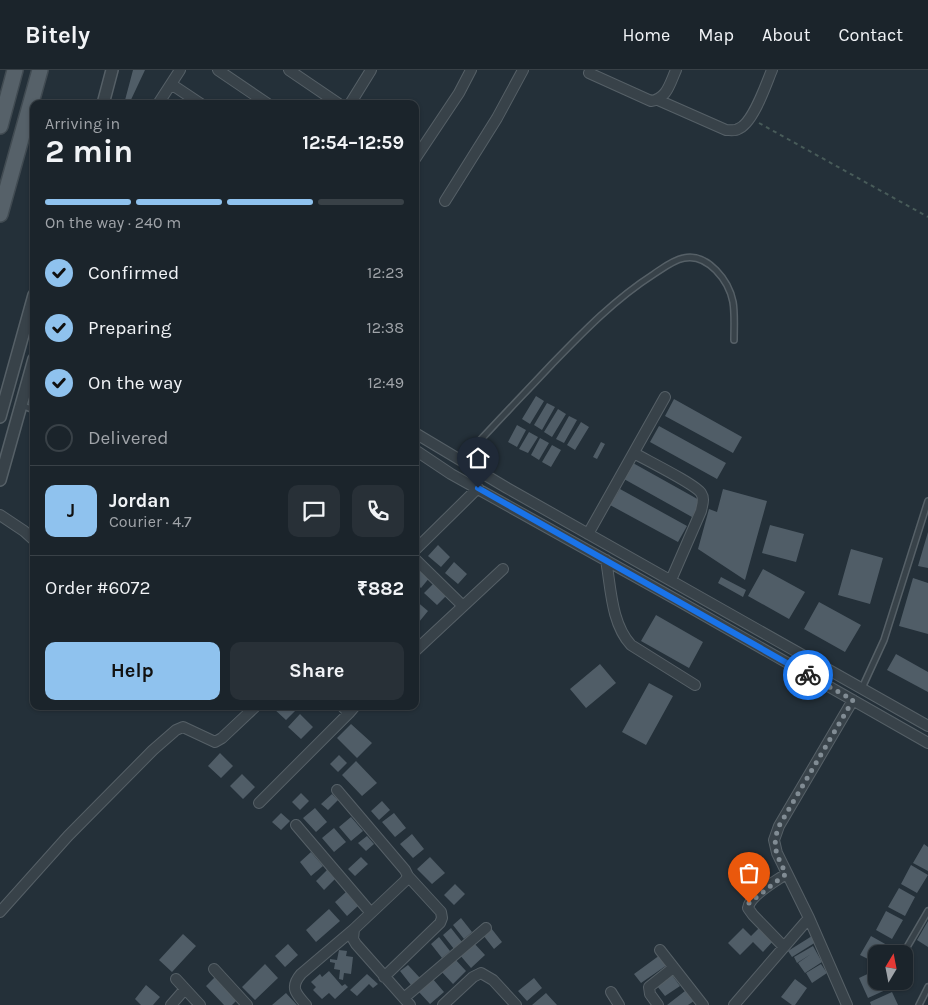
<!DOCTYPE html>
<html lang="en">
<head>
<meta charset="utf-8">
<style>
	body { margin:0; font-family:Karla,sans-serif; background:#283037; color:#f1f3f6; height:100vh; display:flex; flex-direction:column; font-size:19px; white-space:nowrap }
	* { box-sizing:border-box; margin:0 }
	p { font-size:16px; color:#a0a4a9 }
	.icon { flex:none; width:28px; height:28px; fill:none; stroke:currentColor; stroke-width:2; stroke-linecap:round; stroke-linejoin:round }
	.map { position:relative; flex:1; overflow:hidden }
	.details { position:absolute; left:30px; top:30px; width:389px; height:610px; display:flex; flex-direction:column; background:#1b242b; border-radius:10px; box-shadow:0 1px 4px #0004,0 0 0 1px #394147 }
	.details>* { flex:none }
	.needle { width:32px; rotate:10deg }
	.controls { position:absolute; left:868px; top:875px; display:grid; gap:10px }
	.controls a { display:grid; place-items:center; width:45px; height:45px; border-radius:10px; background:#1b242b; box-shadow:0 1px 4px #0004,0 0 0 1px #394147; font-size:25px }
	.pin { position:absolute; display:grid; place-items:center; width:42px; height:42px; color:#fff; margin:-51px -21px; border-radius:50% 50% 50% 0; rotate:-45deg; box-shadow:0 0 5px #0007 }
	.pin .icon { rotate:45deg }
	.courier { position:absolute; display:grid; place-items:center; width:50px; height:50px; margin:-25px; border:4px solid #1a73e8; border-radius:50%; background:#fff; color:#222; box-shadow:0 1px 6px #0007 }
	.headline em { font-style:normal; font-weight:700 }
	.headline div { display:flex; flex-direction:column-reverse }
	.headline { display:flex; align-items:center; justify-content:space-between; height:85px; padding:0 15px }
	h1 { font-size:32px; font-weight:700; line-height:38px }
	.bar { display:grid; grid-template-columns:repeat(4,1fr); gap:8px 5px; align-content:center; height:60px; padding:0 15px }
	.bar i { height:6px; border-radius:4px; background:#394147 }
	.bar .current { background:#8fc2ee }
	.bar p { grid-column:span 4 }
	.line { display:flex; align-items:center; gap:12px; padding:0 15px; border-top:1px solid #394147 }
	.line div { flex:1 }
	.round { display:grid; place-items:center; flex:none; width:52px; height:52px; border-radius:10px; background:#283037 }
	ol { padding:0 15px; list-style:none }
	li { display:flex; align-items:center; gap:15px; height:55px }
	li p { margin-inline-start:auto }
	li .icon { padding:5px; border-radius:50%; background:#8fc2ee; color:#111; stroke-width:4 }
	li:last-child { color:#a0a4a9 }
	li i { width:28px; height:28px; border:2px solid #394147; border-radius:50% }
	.action { display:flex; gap:10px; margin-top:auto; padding:10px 15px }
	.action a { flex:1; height:58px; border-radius:10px; background:#8fc2ee; color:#111; font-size:20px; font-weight:700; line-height:58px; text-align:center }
	.action a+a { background:#283037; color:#f1f3f6 }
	header { display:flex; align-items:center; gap:30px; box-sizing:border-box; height:70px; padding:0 25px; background:#1b242b; border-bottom:1px solid #394147 }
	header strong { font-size:24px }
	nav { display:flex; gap:28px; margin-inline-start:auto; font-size:18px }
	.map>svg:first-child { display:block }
	.building { fill:#505d67 }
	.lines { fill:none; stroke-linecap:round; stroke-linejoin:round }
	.service-casing { stroke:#566067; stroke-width:8 }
	.minor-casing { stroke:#566067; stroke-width:12 }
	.tertiary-casing { stroke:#566067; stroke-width:14 }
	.primary-casing { stroke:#414b52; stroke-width:18 }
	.path { stroke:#485b59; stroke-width:2; stroke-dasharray:4 4; stroke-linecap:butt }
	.service { stroke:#384249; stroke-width:5 }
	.minor { stroke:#384249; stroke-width:10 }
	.tertiary { stroke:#384249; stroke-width:11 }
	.primary { stroke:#566169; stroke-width:15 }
	.done { stroke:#818c94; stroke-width:5; stroke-dasharray:0 9 }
	.route { stroke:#1a73e8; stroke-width:6 }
</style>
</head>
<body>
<header>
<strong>Bitely</strong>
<nav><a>Home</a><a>Map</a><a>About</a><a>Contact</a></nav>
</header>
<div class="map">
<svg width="928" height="935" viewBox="0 0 928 935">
	<rect width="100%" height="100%" fill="#243039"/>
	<path class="building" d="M 133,0 L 145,0 L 129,34 L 124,34 Z
		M 536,326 L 544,331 L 530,354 L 522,349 Z
		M 674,329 L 742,367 L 733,383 L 665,346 Z
		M 547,333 L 555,337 L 542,360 L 534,355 Z
		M 558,339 L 566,344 L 552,367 L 544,362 Z
		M 569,346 L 577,350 L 564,373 L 556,369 Z
		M 581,352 L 589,357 L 575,380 L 567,375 Z
		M 517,355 L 526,360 L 517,377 L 508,372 Z
		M 659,356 L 726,393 L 717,409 L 650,372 Z
		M 529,362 L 538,367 L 528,383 L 519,379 Z
		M 540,368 L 549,373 L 539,390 L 531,385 Z
		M 601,372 L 605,374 L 597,389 L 593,387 Z
		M 552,375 L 561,380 L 551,397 L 542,392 Z
		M 633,393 L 701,431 L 692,447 L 624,409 Z
		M 620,419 L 687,456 L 678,472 L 610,435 Z
		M 723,419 L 767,431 L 745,510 L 698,479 L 709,439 L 717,442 Z
		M 770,455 L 804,464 L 796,492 L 762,483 Z
		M 928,462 L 928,498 L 918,496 Z
		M 438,475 L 450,487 L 441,497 L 428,486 Z
		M 851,479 L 883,488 L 870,534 L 838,525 Z
		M 454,492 L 467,504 L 458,514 L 445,503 Z
		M 417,496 L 430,507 L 421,518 L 415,513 L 415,498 Z
		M 763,499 L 805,522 L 789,549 L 748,526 Z
		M 721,507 L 746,520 L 743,527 L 718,513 Z
		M 913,508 L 928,513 L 928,564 L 899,556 Z
		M 434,513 L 447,525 L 437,535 L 424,523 Z
		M 415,530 L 428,541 L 419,552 L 415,548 Z
		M 819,532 L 861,555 L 845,582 L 804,559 Z
		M 656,545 L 703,572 L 689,598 L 641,571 Z
		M 896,584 L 928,602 L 928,622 L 887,600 Z
		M 600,594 L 616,613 L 586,638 L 570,619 Z
		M 649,613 L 673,626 L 646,675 L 622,662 Z
		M 275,636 L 296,636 L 298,638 L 286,650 L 273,638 Z
		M 300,644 L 313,657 L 301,669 L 288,657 Z
		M 351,654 L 372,673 L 357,688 L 337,668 Z
		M 220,683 L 233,696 L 221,708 L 208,696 Z
		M 339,685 L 347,693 L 338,702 L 330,694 Z
		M 356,691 L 377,713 L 362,726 L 342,705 Z
		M 242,704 L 255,717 L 243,729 L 230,716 Z
		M 301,723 L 309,731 L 300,740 L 292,732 Z
		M 332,724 L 338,730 L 328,740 L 321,734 Z
		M 382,731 L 390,740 L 379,750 L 371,741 Z
		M 315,738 L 327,752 L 316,762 L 303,748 Z
		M 281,743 L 290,751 L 281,760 L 272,752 Z
		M 394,743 L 406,758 L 395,767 L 382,752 Z
		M 351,747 L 363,761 L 351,771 L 339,757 Z
		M 334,758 L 346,772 L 334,782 L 322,768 Z
		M 412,764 L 424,779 L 413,788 L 400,774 Z
		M 367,766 L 374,774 L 366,781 L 358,773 Z
		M 924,774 L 928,777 L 928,801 L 913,793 Z
		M 311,782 L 323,796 L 311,806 L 300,792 Z
		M 361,787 L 368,794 L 355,806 L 348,799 Z
		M 430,787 L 445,803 L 432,814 L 417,799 Z
		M 911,795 L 928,805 L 917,823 L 901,814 Z
		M 327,800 L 335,809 L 324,820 L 316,811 Z
		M 455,814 L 465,824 L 454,835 L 444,825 Z
		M 899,818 L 915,827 L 905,846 L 888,837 Z
		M 346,822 L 358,836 L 347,846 L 335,832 Z
		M 329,839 L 340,851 L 316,872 L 306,860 Z
		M 886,841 L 903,850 L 892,869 L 876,860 Z
		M 461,848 L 472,862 L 464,869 L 453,855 Z
		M 928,851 L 928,877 L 917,870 Z
		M 760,857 L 774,870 L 763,882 L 753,872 L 740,885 L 728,873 L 743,858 L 751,866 Z
		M 451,858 L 462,872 L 454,879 L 443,865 Z
		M 491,858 L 502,872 L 494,879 L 483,865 Z
		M 183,864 L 196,876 L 172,902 L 159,890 Z
		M 812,866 L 816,872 L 792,887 L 788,881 Z
		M 871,866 L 887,875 L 882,884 L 876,884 L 876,893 L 860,885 Z
		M 439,867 L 450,881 L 442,888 L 431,874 Z
		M 473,872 L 485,885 L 471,898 L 459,884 Z
		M 288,874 L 298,885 L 285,897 L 275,886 Z
		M 813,876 L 822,892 L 805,903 L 798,893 L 811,884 L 797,893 L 794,887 Z
		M 339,880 L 347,881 L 346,886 L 353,887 L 351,904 L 344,903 L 343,910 L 339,909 L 340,900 L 334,899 L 335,893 L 330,892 L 330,889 L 337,890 Z
		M 660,885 L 667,895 L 641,913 L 634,904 Z
		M 454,888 L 466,901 L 453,914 L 440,900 Z
		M 265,894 L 278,908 L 255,930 L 242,917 Z
		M 821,894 L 827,903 L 812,913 L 806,903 Z
		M 408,895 L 420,908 L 411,915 L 400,901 Z
		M 876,900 L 876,911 L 887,911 L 890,918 L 868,928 L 859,908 Z
		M 329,901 L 342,916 L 345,914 L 348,917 L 335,929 L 329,923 L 322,929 L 313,920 L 316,917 L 311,912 L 320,904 L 322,907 Z
		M 367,904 L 378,914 L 373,918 L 369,914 L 357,926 L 350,920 Z
		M 672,905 L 680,916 L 665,926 L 657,916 Z
		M 216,906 L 238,929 L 232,935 L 224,935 L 206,916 Z
		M 432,908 L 444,922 L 430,934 L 418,921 Z
		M 534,908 L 542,918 L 527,931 L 518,921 Z
		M 795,909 L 807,918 L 795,935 L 792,935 L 781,927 Z
		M 146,915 L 160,927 L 153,935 L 141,935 L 135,929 Z
		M 685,921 L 694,931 L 688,935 L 667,935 Z
		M 892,922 L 898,935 L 871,935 L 870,932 Z
		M 286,923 L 297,935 L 272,935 Z
		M 546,923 L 557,935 L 532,935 Z"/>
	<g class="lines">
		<defs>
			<path id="service" d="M 21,335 L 34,340
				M 461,391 C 491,358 522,326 552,294 C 584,261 615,229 654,204 C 663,198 673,190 684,188 C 708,183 729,211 733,232 C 735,244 734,258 734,270
				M 862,618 L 884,570 L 928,431
				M 903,884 L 928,841
				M 919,935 L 928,917"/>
			<path id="minor" d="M 218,0 L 268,34
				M 289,0 L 339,34
				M 589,3 L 651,31 C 667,29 670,13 676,0
				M 171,14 L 201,34
				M 658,30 L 726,60 C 730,60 735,61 738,59 C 753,54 766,14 772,0
				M 158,34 L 180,0
				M 350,34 L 371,0
				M 415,89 L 459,23 L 471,0
				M 445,131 L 497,48 L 523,0
				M 415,363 L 507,418 L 928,656
				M 415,380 L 451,404 L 677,530 L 928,673
				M 634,383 C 646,390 695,414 701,423 C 705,429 702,435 701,441 L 671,510
				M 0,445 L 24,461 L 34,470
				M 588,464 L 665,327
				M 415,480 L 478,418
				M 415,489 L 463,536
				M 606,490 C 611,518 611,553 631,575 L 695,615
				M 415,581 L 503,499
				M 342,636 L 349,643 L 355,636
				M 337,720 L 405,800 L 408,806 L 405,811 L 354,859 L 353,869 L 356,874 L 410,935
				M 259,733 L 349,643
				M 296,755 L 371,843
				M 0,842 L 68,766 L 153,680 L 176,660 L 183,657 L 215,672 L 222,668 L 256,636
				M 784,877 L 753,845 L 748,838 C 750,825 776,811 786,804
				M 660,880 L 703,935
				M 214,899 L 247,935
				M 384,907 L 440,853 L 442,848 L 441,842 L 408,806
				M 176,909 L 200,935
				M 611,922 L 619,935
				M 404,928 L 486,858
				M 171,935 L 185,919
				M 306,935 C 295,923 290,917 301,904 L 354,859
				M 443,935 L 473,907 L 481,903 L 493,910 L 516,935
				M 658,935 L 650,924 L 649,917 L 673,898
				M 734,935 L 809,848
				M 847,935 L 809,848 L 777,783 L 774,770 L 779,756 L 853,630"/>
			<path id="tertiary" d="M 103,34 L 112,0
				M 0,347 L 34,225
				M 0,410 L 34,289"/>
			<path id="primary" d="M 0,56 L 15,0
				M 0,144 L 40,0"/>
		</defs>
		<use href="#service" class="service-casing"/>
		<use href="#minor" class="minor-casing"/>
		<use href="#tertiary" class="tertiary-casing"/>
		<use href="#primary" class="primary-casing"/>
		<path class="path" d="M 759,53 L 928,147"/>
		<use href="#service" class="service"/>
		<use href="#minor" class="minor"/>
		<use href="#tertiary" class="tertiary"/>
		<use href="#primary" class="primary"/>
	</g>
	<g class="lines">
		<path class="done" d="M 749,833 L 786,804 C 777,785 771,777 779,756 L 853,630 L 808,605"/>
		<path class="route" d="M 478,418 L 808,605"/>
	</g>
</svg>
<div class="controls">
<a><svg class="needle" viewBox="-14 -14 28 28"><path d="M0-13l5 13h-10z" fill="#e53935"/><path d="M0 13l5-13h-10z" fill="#a0a4a9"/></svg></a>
</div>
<div class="pin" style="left:749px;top:833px;background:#ea580c"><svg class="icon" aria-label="bag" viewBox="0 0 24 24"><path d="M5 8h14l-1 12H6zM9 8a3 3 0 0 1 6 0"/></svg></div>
<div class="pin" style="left:478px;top:418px;background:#1f2937"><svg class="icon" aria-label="home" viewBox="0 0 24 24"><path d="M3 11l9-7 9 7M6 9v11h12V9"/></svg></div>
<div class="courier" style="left:808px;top:605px"><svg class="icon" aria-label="bike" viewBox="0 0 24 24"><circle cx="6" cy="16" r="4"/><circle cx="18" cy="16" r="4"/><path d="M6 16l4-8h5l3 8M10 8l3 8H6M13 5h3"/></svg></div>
<section class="details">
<div class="headline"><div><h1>2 min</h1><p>Arriving in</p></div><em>12:54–12:59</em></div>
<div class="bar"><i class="current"></i><i class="current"></i><i class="current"></i><i></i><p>On the way · 240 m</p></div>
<ol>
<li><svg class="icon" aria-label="check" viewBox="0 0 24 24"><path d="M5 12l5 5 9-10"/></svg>Confirmed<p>12:23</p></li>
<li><svg class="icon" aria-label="check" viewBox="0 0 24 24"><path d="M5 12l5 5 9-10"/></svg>Preparing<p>12:38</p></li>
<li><svg class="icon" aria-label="check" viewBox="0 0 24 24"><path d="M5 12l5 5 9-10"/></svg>On the way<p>12:49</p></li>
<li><i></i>Delivered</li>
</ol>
<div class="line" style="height:90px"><b class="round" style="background:#8fc2ee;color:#111">J</b><div><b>Jordan</b><p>Courier · 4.7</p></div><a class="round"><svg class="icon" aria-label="chat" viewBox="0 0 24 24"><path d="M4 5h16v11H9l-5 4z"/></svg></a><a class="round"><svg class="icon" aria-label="phone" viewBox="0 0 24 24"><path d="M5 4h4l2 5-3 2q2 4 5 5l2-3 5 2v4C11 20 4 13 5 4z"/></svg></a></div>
<div class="line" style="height:65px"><div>Order #6072</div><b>₹882</b></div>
<div class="action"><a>Help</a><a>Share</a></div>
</section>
</div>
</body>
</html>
